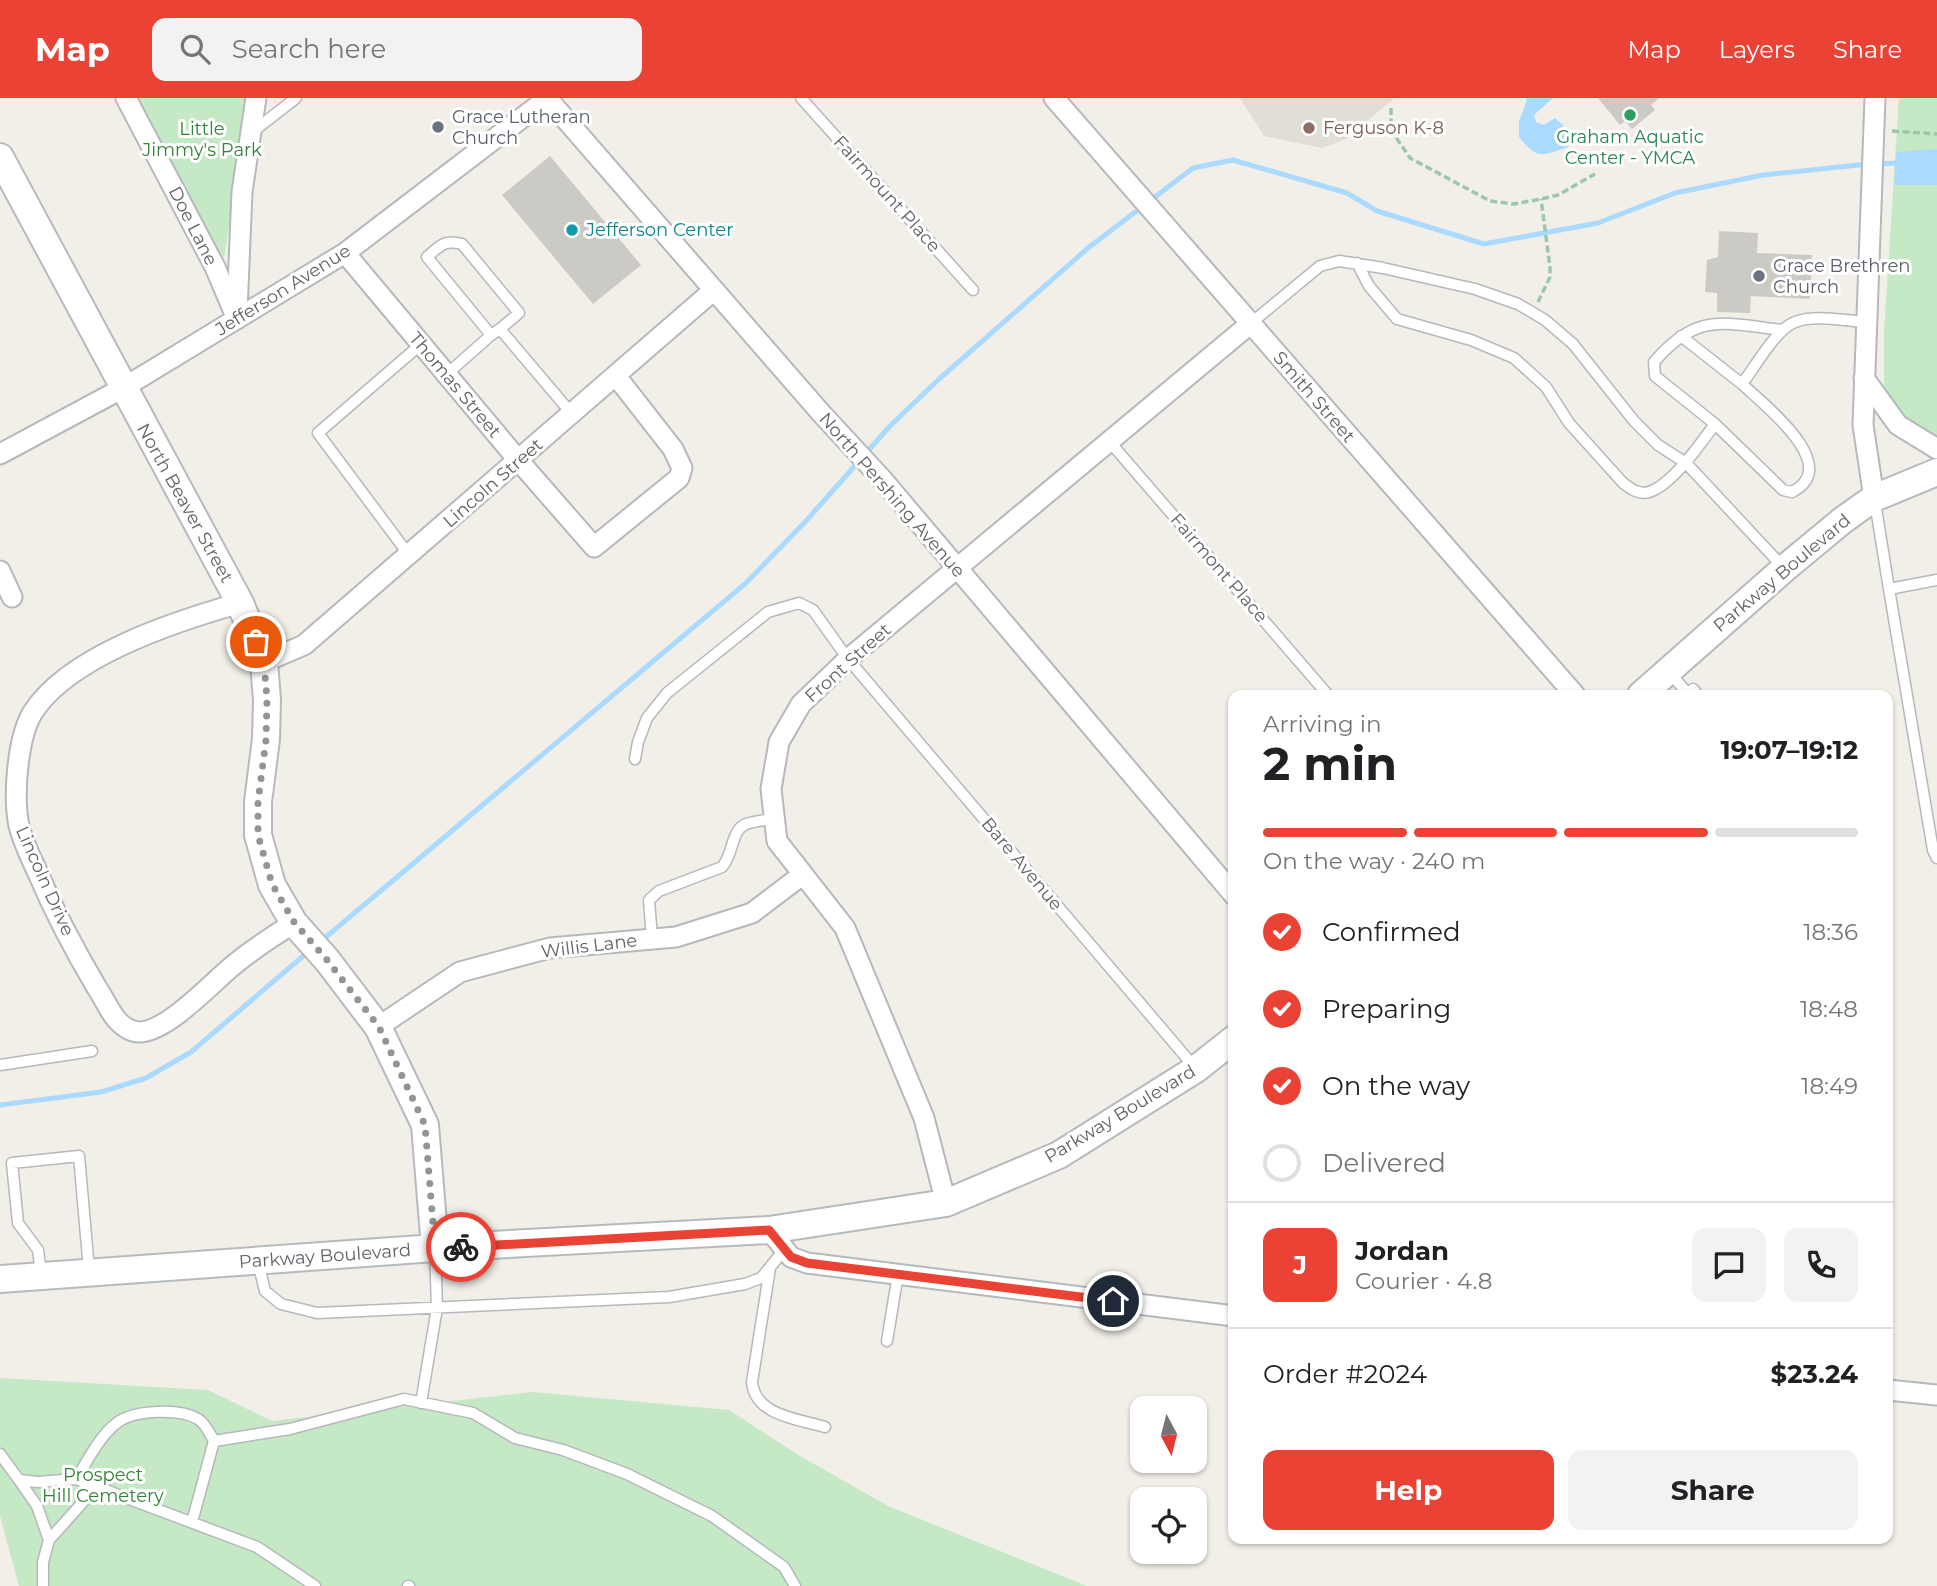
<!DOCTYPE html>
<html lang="en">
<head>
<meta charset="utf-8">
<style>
	body { margin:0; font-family:Montserrat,sans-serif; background:#f2f2f2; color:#202124; height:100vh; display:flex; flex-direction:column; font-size:26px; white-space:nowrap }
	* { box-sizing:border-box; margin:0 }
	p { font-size:23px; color:#757577 }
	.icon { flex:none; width:38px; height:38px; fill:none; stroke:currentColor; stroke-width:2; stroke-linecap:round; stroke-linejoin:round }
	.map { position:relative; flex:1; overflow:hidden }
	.details { position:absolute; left:1228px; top:592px; width:665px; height:854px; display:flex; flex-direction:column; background:#fff; border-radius:14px; box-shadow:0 2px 5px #0004 }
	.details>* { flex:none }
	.needle { width:46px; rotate:173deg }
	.tools { position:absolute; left:1130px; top:1298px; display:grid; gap:14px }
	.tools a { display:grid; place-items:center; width:77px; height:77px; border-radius:14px; background:#fff; box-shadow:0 2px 5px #0004; font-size:35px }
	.pin { position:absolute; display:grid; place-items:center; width:60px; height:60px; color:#fff; margin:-30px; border:4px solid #fff; border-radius:50%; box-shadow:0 2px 7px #0007 }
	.courier { position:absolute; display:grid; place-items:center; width:70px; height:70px; margin:-35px; border:5px solid #ea4335; border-radius:50%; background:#fff; color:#222; box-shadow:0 2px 9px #0007 }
	.headline em { font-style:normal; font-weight:700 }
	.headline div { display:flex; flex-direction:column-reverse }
	.headline { display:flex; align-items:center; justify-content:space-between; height:119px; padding:0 35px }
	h1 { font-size:46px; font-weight:700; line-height:52px }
	.bar { display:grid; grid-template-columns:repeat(4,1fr); gap:10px 7px; align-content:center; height:84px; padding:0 35px }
	.bar i { height:9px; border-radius:5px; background:#e0e0e0 }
	.bar .on { background:#ea4335 }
	.bar p { grid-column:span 4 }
	.line { display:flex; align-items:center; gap:18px; padding:0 35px; border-top:2px solid #e0e0e0 }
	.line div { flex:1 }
	.round { display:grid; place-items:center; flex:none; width:74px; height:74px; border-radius:14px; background:#f2f2f2 }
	ol { padding:0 35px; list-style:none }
	li { display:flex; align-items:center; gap:21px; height:77px }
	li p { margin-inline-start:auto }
	li .icon { padding:7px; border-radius:50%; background:#ea4335; color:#fff; stroke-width:4 }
	li:last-child { color:#757577 }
	li i { width:38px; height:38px; border:4px solid #e0e0e0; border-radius:50% }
	.action { display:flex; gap:14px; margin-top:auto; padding:14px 35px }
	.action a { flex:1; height:80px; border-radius:14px; background:#ea4335; color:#fff; font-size:28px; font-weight:700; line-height:80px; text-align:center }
	.action a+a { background:#f2f2f2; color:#202124 }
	header { display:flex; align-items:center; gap:42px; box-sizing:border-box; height:98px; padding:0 35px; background:#ea4335; color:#fff }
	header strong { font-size:33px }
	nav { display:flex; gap:38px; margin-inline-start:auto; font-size:24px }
	.search { width:490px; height:63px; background:#f2f2f2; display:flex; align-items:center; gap:18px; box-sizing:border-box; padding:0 24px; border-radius:14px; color:#757577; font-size:26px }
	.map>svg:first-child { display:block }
	.education { fill:#e1ded6 }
	.green { fill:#c5e8c5 }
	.water { fill:#aadaff }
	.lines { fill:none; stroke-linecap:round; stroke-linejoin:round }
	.stream { stroke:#aadaff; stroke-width:5 }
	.building { fill:#cccac5 }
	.lane-casing { stroke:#b5b8bc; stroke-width:13 }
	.street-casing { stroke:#b5b8bc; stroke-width:23 }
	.secondary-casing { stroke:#b6babf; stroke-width:30 }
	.path { stroke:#9cc7a9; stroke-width:3.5; stroke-dasharray:7 3.5; stroke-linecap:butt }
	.lane { stroke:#fff; stroke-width:10 }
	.street { stroke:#fff; stroke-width:19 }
	.secondary { stroke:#fff; stroke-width:26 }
	.done { stroke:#929495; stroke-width:7; stroke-dasharray:0 12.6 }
	.route { stroke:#ea4335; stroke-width:9 }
	.leisure-dot { fill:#2e9e5b; stroke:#fff; stroke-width:2.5 }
	.worship-dot { fill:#6b7280; stroke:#fff; stroke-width:2.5 }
	.education-dot { fill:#8d6e63; stroke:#fff; stroke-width:2.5 }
	.culture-dot { fill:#0f9aa8; stroke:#fff; stroke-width:2.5 }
	.labels { text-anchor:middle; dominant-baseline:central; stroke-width:6; stroke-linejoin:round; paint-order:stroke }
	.worship-label { font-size:18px; fill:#5b616d; stroke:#fff; text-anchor:start }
	.education-label { font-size:18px; fill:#785e54; stroke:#fff; text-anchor:start }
	.park-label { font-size:18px; fill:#348238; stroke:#fff }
	.leisure-label { font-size:18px; fill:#27864d; stroke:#fff }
	.street-label { font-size:18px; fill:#5f6368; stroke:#fff }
	.culture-label { font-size:18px; fill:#0d838f; stroke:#fff; text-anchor:start }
</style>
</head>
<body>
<header>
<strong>Map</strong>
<div class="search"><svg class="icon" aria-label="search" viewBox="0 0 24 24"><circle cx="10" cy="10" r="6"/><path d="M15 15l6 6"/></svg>Search here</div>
<nav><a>Map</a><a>Layers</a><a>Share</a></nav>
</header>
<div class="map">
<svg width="1937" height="1488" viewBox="0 0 1937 1488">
	<rect width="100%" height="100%" fill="#f1efe8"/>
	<path class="education" d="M 1240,0 L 1394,0 L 1346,41 L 1322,50 L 1264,38 Z"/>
	<path class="green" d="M 132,0 L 250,0 L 224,160 Z
		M 1899,0 L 1937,0 L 1937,340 L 1909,330 L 1884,288 L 1884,235 Z
		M 0,1280 L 208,1292 L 272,1323 L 532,1294 L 729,1312 L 800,1358 L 888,1408 L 1087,1488 L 19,1488 L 0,1418 Z"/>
	<path class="water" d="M 1526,0 L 1553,0 L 1534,17 L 1536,24 L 1544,27 L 1555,20 C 1564,28 1573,36 1568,49 C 1541,58 1538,62 1519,39 L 1519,23 L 1527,2 Z
		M 1937,51 L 1937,87 L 1894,87 L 1896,54 Z"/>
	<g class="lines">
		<path class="stream" d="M 1878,66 L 1896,65
			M 320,844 L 746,485 L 806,423 L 890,328 L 938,282 L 1088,150 L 1193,70 L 1233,62 L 1347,95 L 1377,113 L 1484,146 L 1598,125 L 1675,95 L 1763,77 L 1868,66
			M 0,1007 L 101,994 L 146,980 L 191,954 L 309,853"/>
	</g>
	<path class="building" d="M 1598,0 L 1659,0 L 1651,7 L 1655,12 L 1632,31 L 1625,23 L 1620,27 Z
		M 550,58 L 641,167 L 593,206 L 502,97 Z
		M 1719,133 L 1758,135 L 1757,155 L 1812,157 L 1810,201 L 1751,198 L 1750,215 L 1717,214 L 1717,195 L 1705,194 L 1707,162 L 1718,159 Z"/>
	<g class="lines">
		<defs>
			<path id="lane" d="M 801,0 L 973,192
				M 251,35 L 296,0
				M 1357,165 L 1369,188 L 1397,221 L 1471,242 L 1514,260 L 1546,289 L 1569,325 L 1623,385 C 1631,391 1639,397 1649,394 C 1672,387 1701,345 1715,326 L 1783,392 L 1792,394 C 1844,368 1763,306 1742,286 C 1755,269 1776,231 1795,224 C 1815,216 1845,223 1866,224
				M 1250,226 L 1320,168 L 1339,163 L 1383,170 L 1475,191 L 1518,206 L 1545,222 L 1573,246 L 1634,323 L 1658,347 L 1686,365 L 1784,470
				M 500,231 L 491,237 L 427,159 C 440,148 444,141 462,146 L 519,215 L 500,231 L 572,316
				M 1681,238 L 1742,286
				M 447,276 L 491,237
				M 1715,326 L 1655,278 L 1654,264 C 1697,214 1722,225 1782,232
				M 1109,343 L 1328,597
				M 1875,404 L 1889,491 L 1937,482
				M 409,457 L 318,335 L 420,247
				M 1889,491 L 1933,752 L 1937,760
				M 1670,575 L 1688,596
				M 1686,597 L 1693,591 L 1698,597
				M 635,661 L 638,644 L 647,620 L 667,595 L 768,514 L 799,505 L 813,512 L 848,561 L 1196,971
				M 652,841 L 649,802 L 659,793 L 722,769 C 733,758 731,732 746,726 C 754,723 765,722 774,721
				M 0,967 L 92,953
				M 258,1164 L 265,1193 L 281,1206 L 317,1215 L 669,1199 L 745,1186 L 761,1180 L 785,1151
				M 770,1170 L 752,1284 C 755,1318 799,1321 825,1329
				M 41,1175 L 38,1152 L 18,1125 L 12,1065 L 79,1058 L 89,1172
				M 887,1243 L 898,1176
				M 421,1305 L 437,1210 L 435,1150
				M 0,1356 L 19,1382 L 38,1384 L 76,1381 C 88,1362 100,1337 118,1324 C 135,1312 180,1310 198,1321 C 205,1325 210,1336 214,1343
				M 76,1381 L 257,1449 L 315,1488
				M 19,1382 L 37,1408 L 49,1442 L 43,1464 L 43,1488
				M 192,1424 L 214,1343 L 290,1331 L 404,1301 L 473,1315 L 515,1340 L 563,1352 L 627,1376 L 712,1418 L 784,1469 L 795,1488
				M 49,1442 L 83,1404 L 93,1387
				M 408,1488 L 409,1488"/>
			<path id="street" d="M 126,0 L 215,169 L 237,221
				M 547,0 L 821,315 L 882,381 L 1234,797
				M 1054,0 L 1575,597
				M 345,155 L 519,363 L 594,449 L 679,380 L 682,370 L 673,351 L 616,278
				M 237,213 L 242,94 L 256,0
				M 1864,280 L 1898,327 L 1937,351
				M 0,356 L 123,290 L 345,155 L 548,0
				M 1874,400 L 1863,327 L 1875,0
				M 0,473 L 12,499
				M 240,505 C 176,523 70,557 33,614 C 17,640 13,699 19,728 C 23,744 30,758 37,773 C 54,813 75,853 97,890 C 104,900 109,913 117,922 C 122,928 131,934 139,934 C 166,934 209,888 229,871 C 249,853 272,839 294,825
				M 264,564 L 304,547 L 714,192
				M 378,929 L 460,874 L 550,850 L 676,839 L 752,815 L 802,777
				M 946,1105 L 924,1020 L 845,830 L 777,743 L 771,691 L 779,644 L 801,606 L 848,561 L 1250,226
				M 769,1132 L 791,1159 L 807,1165 L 1234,1218
				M 1888,1292 L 1937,1297"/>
			<path id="secondary" d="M 0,59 L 240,505 L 264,564 L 267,602 L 266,641 L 258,704 L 258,737 L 272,787 L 294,825 L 327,862 L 378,929 L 425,1027 L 435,1150
				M 1641,597 L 1785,470 L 1843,422 L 1874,400 L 1937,374
				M 0,1181 L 435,1150 L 769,1132 L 946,1105 L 1059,1057 L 1196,971 L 1234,941"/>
		</defs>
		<use href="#lane" class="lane-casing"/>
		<use href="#street" class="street-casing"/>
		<use href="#secondary" class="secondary-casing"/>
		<path class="path" d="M 1391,10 L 1391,32 L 1410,60 L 1490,103 L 1514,106 L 1541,101 L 1558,97 L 1595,76
			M 1892,33 L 1937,36
			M 1538,204 L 1550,179 L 1550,169 L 1541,101"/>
		<use href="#lane" class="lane"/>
		<use href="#street" class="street"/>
		<use href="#secondary" class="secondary"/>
	</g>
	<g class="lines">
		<path class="done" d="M 256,544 L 264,564 L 267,602 L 266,642 L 258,704 L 258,737 L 272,786 L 294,824 L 327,862 L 379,929 L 425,1027 L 435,1150 L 461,1149"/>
		<path class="route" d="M 461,1149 L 769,1132 L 791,1159 L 807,1165 L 1113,1203"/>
	</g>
	<circle class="leisure-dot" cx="1630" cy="17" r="7"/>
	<g class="worship-dot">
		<circle cx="438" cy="29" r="7"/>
		<circle cx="1759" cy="178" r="7"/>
	</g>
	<circle class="education-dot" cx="1309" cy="30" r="7"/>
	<circle class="culture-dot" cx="572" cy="132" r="7"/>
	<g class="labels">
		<g class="worship-label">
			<text x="452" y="19">Grace Lutheran<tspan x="452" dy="21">Church</tspan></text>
			<text x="1773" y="168">Grace Brethren<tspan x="1773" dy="21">Church</tspan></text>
		</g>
		<g class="education-label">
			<text x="1323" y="30">Ferguson K-8</text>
		</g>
		<g class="park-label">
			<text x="202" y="31">Little<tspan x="202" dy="21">Jimmy's Park</tspan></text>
			<text x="103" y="1377">Prospect<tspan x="103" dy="21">Hill Cemetery</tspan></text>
		</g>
		<g class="leisure-label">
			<text x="1630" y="39">Graham Aquatic<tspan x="1630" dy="21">Center - YMCA</tspan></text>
		</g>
		<g class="street-label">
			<text transform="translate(887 96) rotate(48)">Fairmount Place</text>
			<text transform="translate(193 128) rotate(63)">Doe Lane</text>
			<text transform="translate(283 192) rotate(-32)">Jefferson Avenue</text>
			<text transform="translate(455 287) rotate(50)">Thomas Street</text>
			<text transform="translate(1314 299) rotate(49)">Smith Street</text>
			<text transform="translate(493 385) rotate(-41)">Lincoln Street</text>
			<text transform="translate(892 397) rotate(49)">North Pershing Avenue</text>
			<text transform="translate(185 405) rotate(61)">North Beaver Street</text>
			<text transform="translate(1219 470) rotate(49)">Fairmont Place</text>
			<text transform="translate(1782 475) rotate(-40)">Parkway Boulevard</text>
			<text transform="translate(848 565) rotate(-42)">Front Street</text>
			<text transform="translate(1022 766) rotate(50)">Bare Avenue</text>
			<text transform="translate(45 783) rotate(66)">Lincoln Drive</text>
			<text transform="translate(589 848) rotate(-7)">Willis Lane</text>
			<text transform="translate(1120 1016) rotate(-31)">Parkway Boulevard</text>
			<text transform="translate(325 1158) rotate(-4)">Parkway Boulevard</text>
		</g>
		<g class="culture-label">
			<text x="586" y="132">Jefferson Center</text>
		</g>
	</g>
</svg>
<div class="tools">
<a><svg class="needle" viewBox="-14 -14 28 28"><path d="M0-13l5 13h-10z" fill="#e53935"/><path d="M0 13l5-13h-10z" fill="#757577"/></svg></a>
<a><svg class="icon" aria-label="locate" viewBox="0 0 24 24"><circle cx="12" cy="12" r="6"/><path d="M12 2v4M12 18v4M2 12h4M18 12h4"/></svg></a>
</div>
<div class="pin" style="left:256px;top:544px;background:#ea580c"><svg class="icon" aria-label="bag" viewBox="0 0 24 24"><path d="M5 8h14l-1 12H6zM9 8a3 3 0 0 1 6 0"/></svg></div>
<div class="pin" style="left:1113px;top:1203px;background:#1f2937"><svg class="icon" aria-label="home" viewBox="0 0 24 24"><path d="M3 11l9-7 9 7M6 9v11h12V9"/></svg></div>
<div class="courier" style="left:461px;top:1149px"><svg class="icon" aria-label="bike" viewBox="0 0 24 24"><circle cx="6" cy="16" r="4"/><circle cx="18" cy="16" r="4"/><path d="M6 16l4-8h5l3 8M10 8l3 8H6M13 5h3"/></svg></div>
<section class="details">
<div class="headline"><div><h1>2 min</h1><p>Arriving in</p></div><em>19:07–19:12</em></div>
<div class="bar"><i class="on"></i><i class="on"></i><i class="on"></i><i></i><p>On the way · 240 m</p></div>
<ol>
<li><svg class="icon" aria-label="check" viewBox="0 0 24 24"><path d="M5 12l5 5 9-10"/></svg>Confirmed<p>18:36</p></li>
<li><svg class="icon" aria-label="check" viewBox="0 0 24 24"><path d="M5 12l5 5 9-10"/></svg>Preparing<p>18:48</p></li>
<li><svg class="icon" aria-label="check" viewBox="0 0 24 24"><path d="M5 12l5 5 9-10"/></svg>On the way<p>18:49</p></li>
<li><i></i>Delivered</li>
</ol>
<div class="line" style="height:126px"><b class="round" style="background:#ea4335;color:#fff">J</b><div><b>Jordan</b><p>Courier · 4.8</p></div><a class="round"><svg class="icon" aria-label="chat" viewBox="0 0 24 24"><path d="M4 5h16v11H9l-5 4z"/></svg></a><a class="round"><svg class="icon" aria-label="phone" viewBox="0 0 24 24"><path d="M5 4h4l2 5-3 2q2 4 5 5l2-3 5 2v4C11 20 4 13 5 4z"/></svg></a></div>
<div class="line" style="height:91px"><div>Order #2024</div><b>$23.24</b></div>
<div class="action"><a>Help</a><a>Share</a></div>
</section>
</div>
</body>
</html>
